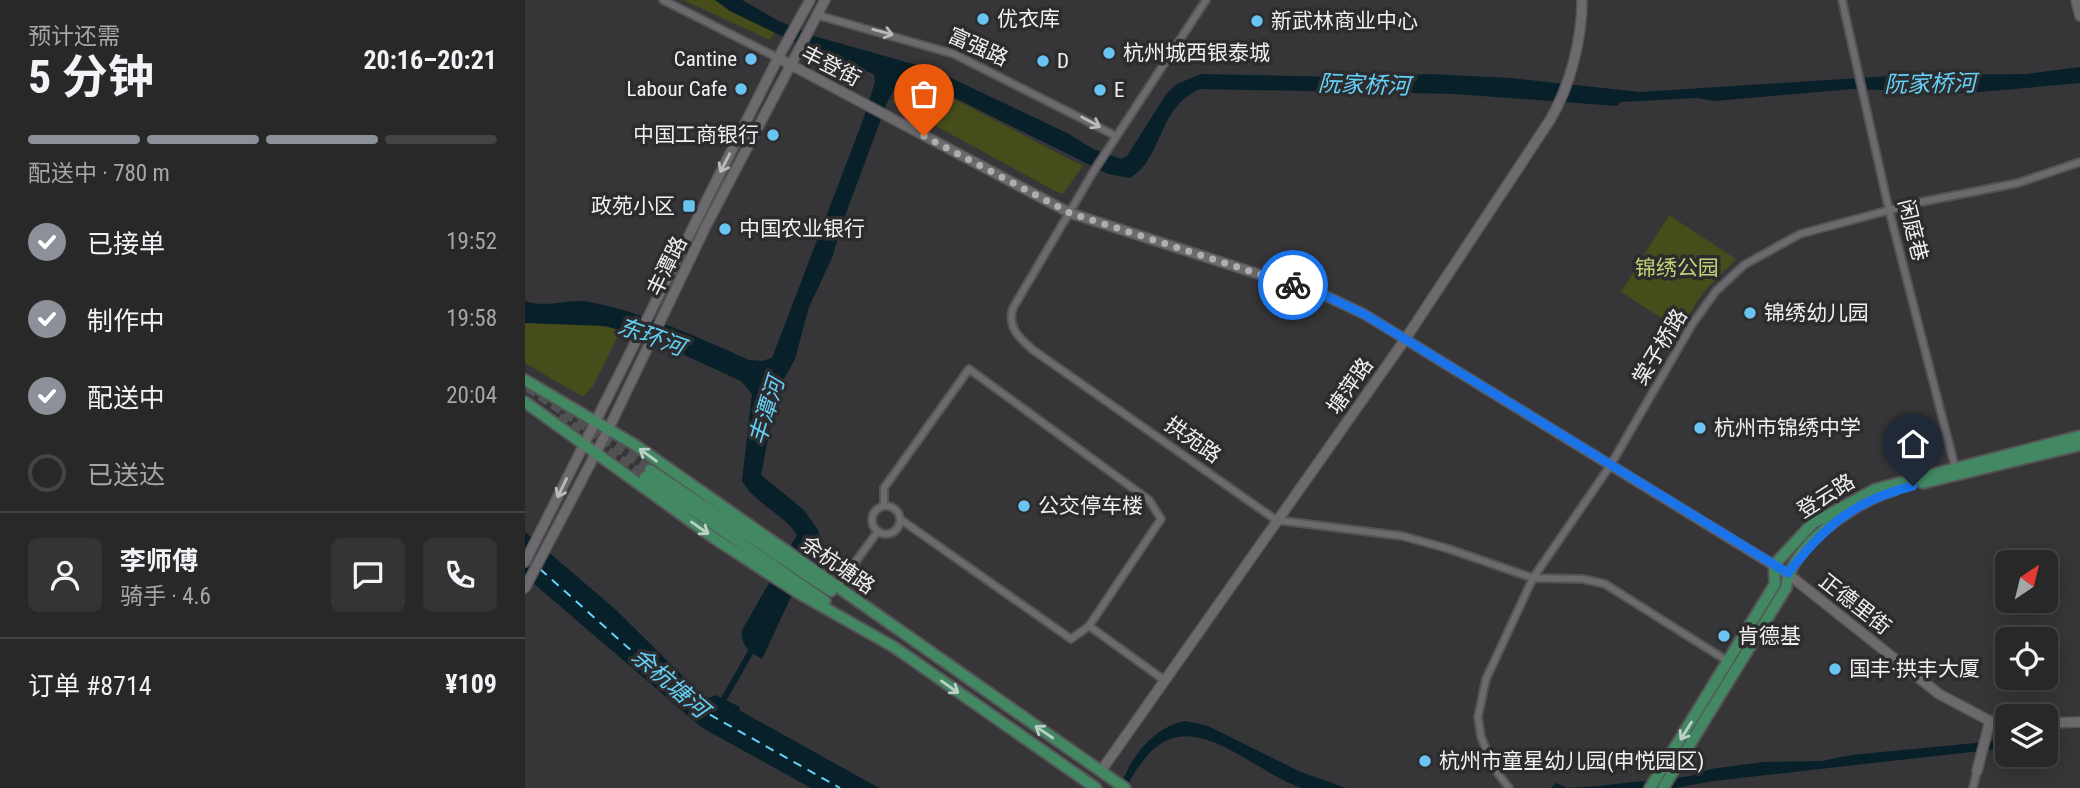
<!DOCTYPE html>
<html lang="zh">
<head>
<meta charset="utf-8">
<style>
	body { margin:0; font-family:"Roboto Condensed","Noto Sans SC",sans-serif; background:#343435; color:#f1f3f6; height:100vh; display:flex; flex-direction:column; font-size:26px; white-space:nowrap }
	* { box-sizing:border-box; margin:0 }
	p { font-size:23px; color:#a5a6a8 }
	.icon { flex:none; width:38px; height:38px; fill:none; stroke:currentColor; stroke-width:2; stroke-linecap:round; stroke-linejoin:round }
	.map { position:relative; flex:1; overflow:hidden }
	.side { display:flex; flex-direction:column; background:#282829; width:525px }
	.side>* { flex:none }
	.needle { width:46px; rotate:35deg }
	.tools { position:absolute; left:1470px; top:550px; display:grid; gap:14px }
	.tools a { display:grid; place-items:center; width:63px; height:63px; border-radius:10px; background:#282829; box-shadow:0 4px 18px #0003,0 0 0 2px #444446; font-size:35px }
	.pin { position:absolute; display:grid; place-items:center; width:60px; height:60px; color:#fff; margin:-72px -30px; border-radius:50% 50% 50% 0; rotate:-45deg; box-shadow:0 0 7px #0007 }
	.pin .icon { rotate:45deg }
	.courier { position:absolute; display:grid; place-items:center; width:70px; height:70px; margin:-35px; border:5px solid #1a73e8; border-radius:50%; background:#fff; color:#222; box-shadow:0 2px 9px #0007 }
	.head em { font-style:normal; font-weight:700 }
	.head div { display:flex; flex-direction:column-reverse }
	.head { display:flex; align-items:center; justify-content:space-between; height:119px; padding:0 28px }
	h1 { font-size:46px; font-weight:700; line-height:52px }
	.bar { display:grid; grid-template-columns:repeat(4,1fr); gap:10px 7px; align-content:center; height:84px; padding:0 28px }
	.bar i { height:9px; border-radius:5px; background:#444446 }
	.bar .selected { background:#8c9099 }
	.bar p { grid-column:span 4 }
	.line { display:flex; align-items:center; gap:18px; padding:0 28px; border-top:2px solid #444446 }
	.line div { flex:1 }
	.round { display:grid; place-items:center; flex:none; width:74px; height:74px; border-radius:10px; background:#343435 }
	ol { padding:0 28px; list-style:none }
	li { display:flex; align-items:center; gap:21px; height:77px }
	li p { margin-inline-start:auto }
	li .icon { padding:7px; border-radius:50%; background:#8c9099; color:#fff; stroke-width:4 }
	li:last-child { color:#a5a6a8 }
	li i { width:38px; height:38px; border:4px solid #444446; border-radius:50% }
	main { display:flex; flex:1; min-height:0 }
	.map>svg:first-child { display:block }
	.green { fill:#474c1b }
	.water { fill:#082029 }
	.lines { fill:none; stroke-linecap:round; stroke-linejoin:round }
	.canal { stroke:#082029; stroke-width:6 }
	.ferry { stroke:#63d2f9; stroke-width:2; stroke-dasharray:9 7; stroke-linecap:butt }
	.primary-tunnel { stroke:#525153; stroke-width:10; stroke-dasharray:10 5; stroke-linecap:butt }
	.street-casing { stroke:#555356; stroke-width:10 }
	.secondary-casing { stroke:#555356; stroke-width:12 }
	.primary-casing { stroke:#555356; stroke-width:14 }
	.street { stroke:#6c6a6d; stroke-width:6 }
	.secondary { stroke:#6c6a6d; stroke-width:9 }
	.primary { stroke:#428863; stroke-width:10 }
	.oneway { stroke:#bbbabc }
	.oneway2 { stroke:#bcd0c6 }
	.done { stroke:#afaeb0; stroke-width:7; stroke-dasharray:0 12.6 }
	.route { stroke:#1a73e8; stroke-width:9 }
	.poi-dot { fill:#69c4f1; stroke:#2c2b2d; stroke-width:2.5 }
	.labels { text-anchor:middle; dominant-baseline:central; stroke-width:7; stroke-linejoin:round; paint-order:stroke }
	.poi-label { font-size:21px; fill:#f0eff1; stroke:#2c2b2d; text-anchor:start }
	.street-label { font-size:21px; fill:#f0eff1; stroke:#2c2b2d }
	.park-label { font-size:21px; fill:#c5d076; stroke:#2c2b2d }
	.water-label { font-size:23px; font-style:italic; fill:#63d2f9; stroke:#2c2b2d }
</style>
</head>
<body>
<main>
<section class="side">
<div class="head"><div><h1>5 分钟</h1><p>预计还需</p></div><em>20:16–20:21</em></div>
<div class="bar"><i class="selected"></i><i class="selected"></i><i class="selected"></i><i></i><p>配送中 · 780 m</p></div>
<ol>
<li><svg class="icon" aria-label="check" viewBox="0 0 24 24"><path d="M5 12l5 5 9-10"/></svg>已接单<p>19:52</p></li>
<li><svg class="icon" aria-label="check" viewBox="0 0 24 24"><path d="M5 12l5 5 9-10"/></svg>制作中<p>19:58</p></li>
<li><svg class="icon" aria-label="check" viewBox="0 0 24 24"><path d="M5 12l5 5 9-10"/></svg>配送中<p>20:04</p></li>
<li><i></i>已送达</li>
</ol>
<div class="line" style="height:126px"><a class="round"><svg class="icon" aria-label="person" viewBox="0 0 24 24"><circle cx="12" cy="8" r="4"/><path d="M4 21q1-7 8-7t8 7"/></svg></a><div><b>李师傅</b><p>骑手 · 4.6</p></div><a class="round"><svg class="icon" aria-label="chat" viewBox="0 0 24 24"><path d="M4 5h16v11H9l-5 4z"/></svg></a><a class="round"><svg class="icon" aria-label="phone" viewBox="0 0 24 24"><path d="M5 4h4l2 5-3 2q2 4 5 5l2-3 5 2v4C11 20 4 13 5 4z"/></svg></a></div>
<div class="line" style="height:91px"><div>订单 #8714</div><b>¥109</b></div>
</section>
<div class="map">
<svg width="1555" height="788" viewBox="0 0 1555 788">
	<rect width="100%" height="100%" fill="#363537"/>
	<path class="green" d="M 158,0 L 190,0 L 205,11 L 249,32 L 245,40 Z
		M 382,83 L 421,95 L 558,166 L 538,194 L 532,192 L 367,102 L 372,89 Z
		M 1144,215 L 1211,259 L 1177,294 L 1155,330 L 1096,292 Z
		M 0,323 L 66,324 L 96,330 L 68,386 L 58,397 L 0,363 Z"/>
	<path class="water" d="M 190,0 L 217,0 L 252,20 L 289,36 L 409,70 L 544,134 L 568,149 L 596,159 L 602,156 L 642,93 L 652,84 L 676,74 L 822,77 L 906,74 L 985,78 L 1115,92 L 1380,75 L 1501,74 L 1555,67 L 1555,83 L 1444,93 L 1328,89 L 1190,101 L 1172,98 L 1095,102 L 1092,106 L 930,94 L 675,89 C 633,106 638,159 605,178 L 583,174 L 410,88 C 383,79 375,73 362,103 L 317,224 L 307,258 L 284,307 L 270,359 L 252,392 L 236,475 L 279,510 L 293,530 L 296,543 L 293,558 L 265,599 L 237,659 C 224,651 216,647 217,630 L 272,535 C 258,513 231,505 217,481 L 227,394 L 216,381 L 131,342 L 81,326 L 0,323 L 0,301 C 22,309 43,298 65,302 C 121,313 172,337 224,360 L 237,361 L 247,358 L 338,120 L 350,82 L 349,74 L 294,54 L 205,11 Z
		M 0,532 L 91,610 L 177,695 L 184,698 L 190,695 L 215,707 L 214,710 L 354,788 L 286,788 L 176,727 L 0,576 Z
		M 660,721 L 683,726 L 776,772 L 821,788 C 808,788 789,788 777,788 C 730,774 667,702 622,756 C 613,767 607,775 602,788 L 595,788 C 604,759 628,727 660,721 Z
		M 1482,740 L 1482,748 L 1188,781 L 1150,788 L 1026,788 L 1031,783 L 1042,788 L 1072,786 L 1166,776 L 1186,769 L 1238,762 L 1297,761 L 1326,755 Z"/>
	<g class="lines">
		<path class="canal" d="M 196,704 L 229,646"/>
		<path class="ferry" d="M 15,569 L 137,678 L 182,713 L 315,788"/>
		<path class="primary-tunnel" d="M 3,387 L 125,470
			M 34,417 L 120,477"/>
		<defs>
			<path id="street" d="M 138,0 L 253,58
				M 681,0 L 570,169 L 488,308 C 482,327 494,338 508,350 L 751,520 L 877,536 L 921,548 L 1008,578 L 1058,579 L 1080,584 L 1204,662
				M 1317,0 L 1364,210 L 1430,467
				M 292,15 L 429,54 L 591,136
				M 359,506 L 359,488 L 444,369 L 624,500 L 636,519 L 564,626 L 546,639 L 375,519
				M347 520a14 14 0 1 1 28 0a14 14 0 1 1-28 0Z
				M 313,586 L 353,531
				M 564,626 L 639,680
				M 984,788 L 969,768 L 956,737 L 953,717 L 961,679 L 1008,578 L 1085,466 L 1168,323 L 1191,291 L 1219,265 L 1275,234 L 1391,203 L 1493,183 L 1555,162
				M 1448,788 L 1452,771"/>
			<path id="secondary" d="M 1551,0 L 1555,16
				M 253,58 L 545,213 L 801,296 L 839,314 L 1263,574 L 1414,694 L 1465,721 L 1482,721
				M 0,562 L 253,58 L 285,0
				M 0,588 L 83,430 L 181,226 L 300,0
				M 1521,723 L 1555,722
				M 576,771 L 879,341 L 1025,120 C 1045,86 1057,40 1057,0
				M 1452,771 L 1465,721"/>
			<path id="primary" d="M 0,380 L 110,445 L 600,788
				M 0,402 L 189,538 L 275,594 L 369,647 L 571,788
				M 125,470 L 306,591
				M 120,477 L 300,601
				M 1398,483 L 1555,445
				M 1125,788 L 1250,584 L 1249,565 L 1288,523 L 1351,489 L 1555,436
				M 1138,788 L 1261,588 C 1265,546 1330,501 1369,490"/>
		</defs>
		<use href="#street" class="street-casing"/>
		<use href="#secondary" class="secondary-casing"/>
		<use href="#primary" class="primary-casing"/>
		<use href="#street" class="street"/>
		<use href="#secondary" class="secondary"/>
		<use href="#primary" class="primary"/>
	</g>
	<defs><path id="oneway-shaft" d="M-6 0H5M1.5-3L5.5 0L1.5 3" fill="none" stroke-width="1.6" stroke-linecap="round" stroke-linejoin="round" transform="scale(1.75)"/></defs>
	<g class="oneway">
		<use href="#oneway-shaft" transform="translate(358 32) rotate(15)"/>
		<use href="#oneway-shaft" transform="translate(566 122) rotate(28)"/>
		<use href="#oneway-shaft" transform="translate(200 163) rotate(117)"/>
		<use href="#oneway-shaft" transform="translate(37 488) rotate(116)"/>
	</g>
	<g class="oneway2">
		<use href="#oneway-shaft" transform="translate(123 455) rotate(-144)"/>
		<use href="#oneway-shaft" transform="translate(175 528) rotate(35)"/>
		<use href="#oneway-shaft" transform="translate(425 687) rotate(35)"/>
		<use href="#oneway-shaft" transform="translate(1161 731) rotate(122)"/>
		<use href="#oneway-shaft" transform="translate(519 732) rotate(-146)"/>
	</g>
	<g class="lines">
		<path class="done" d="M 399,136 L 545,213 L 768,285"/>
		<path class="route" d="M 768,285 L 801,296 L 839,314 L 1263,573 C 1299,527 1329,500 1388,486"/>
	</g>
	<g class="poi-dot">
		<circle cx="458" cy="19" r="7"/>
		<circle cx="732" cy="21" r="7"/>
		<circle cx="584" cy="53" r="7"/>
		<circle cx="226" cy="59" r="7"/>
		<circle cx="518" cy="61" r="7"/>
		<circle cx="216" cy="89" r="7"/>
		<circle cx="575" cy="90" r="7"/>
		<circle cx="248" cy="135" r="7"/>
		<rect x="157" y="199" width="14" height="14" rx="3.5"/>
		<circle cx="200" cy="229" r="7"/>
		<circle cx="1225" cy="313" r="7"/>
		<circle cx="1175" cy="428" r="7"/>
		<circle cx="499" cy="506" r="7"/>
		<circle cx="1199" cy="636" r="7"/>
		<circle cx="1310" cy="669" r="7"/>
		<circle cx="900" cy="761" r="7"/>
	</g>
	<g class="labels">
		<g class="poi-label">
			<text x="472" y="19">优衣库</text>
			<text x="746" y="21">新武林商业中心</text>
			<text x="598" y="53">杭州城西银泰城</text>
			<text x="212" y="59" text-anchor="end">Cantine</text>
			<text x="532" y="61">D</text>
			<text x="202" y="89" text-anchor="end">Labour Cafe</text>
			<text x="589" y="90">E</text>
			<text x="234" y="135" text-anchor="end">中国工商银行</text>
			<text x="150" y="206" text-anchor="end">政苑小区</text>
			<text x="214" y="229">中国农业银行</text>
			<text x="1239" y="313">锦绣幼儿园</text>
			<text x="1189" y="428">杭州市锦绣中学</text>
			<text x="513" y="506">公交停车楼</text>
			<text x="1213" y="636">肯德基</text>
			<text x="1324" y="669">国丰·拱丰大厦</text>
			<text x="914" y="761">杭州市童星幼儿园(申悦园区)</text>
		</g>
		<g class="street-label">
			<text transform="translate(453 47) rotate(24)">富强路</text>
			<text transform="translate(306 66) rotate(27)">丰登街</text>
			<text transform="translate(1388 230) rotate(76)">闲庭巷</text>
			<text transform="translate(142 266) rotate(-64)">丰潭路</text>
			<text transform="translate(1135 347) rotate(-59)">棠子桥路</text>
			<text transform="translate(825 386) rotate(-55)">塘萍路</text>
			<text transform="translate(668 440) rotate(35)">拱苑路</text>
			<text transform="translate(1301 496) rotate(-32)">登云路</text>
			<text transform="translate(313 565) rotate(35)">余杭塘路</text>
			<text transform="translate(1330 604) rotate(38)">正德里街</text>
		</g>
		<g class="park-label">
			<text x="1152" y="268">锦绣公园</text>
		</g>
		<g class="water-label">
			<text transform="translate(1405 84) rotate(-1)">阮家桥河</text>
			<text transform="translate(839 85) rotate(2)">阮家桥河</text>
			<text transform="translate(126 337) rotate(20)">东环河</text>
			<text transform="translate(242 411) rotate(-73)">丰潭河</text>
			<text transform="translate(145 683) rotate(41)">余杭塘河</text>
		</g>
	</g>
</svg>
<div class="tools">
<a><svg class="needle" viewBox="-14 -14 28 28"><path d="M0-13l5 13h-10z" fill="#e53935"/><path d="M0 13l5-13h-10z" fill="#a5a6a8"/></svg></a>
<a><svg class="icon" aria-label="locate" viewBox="0 0 24 24"><circle cx="12" cy="12" r="6"/><path d="M12 2v4M12 18v4M2 12h4M18 12h4"/></svg></a>
<a><svg class="icon" aria-label="layers" viewBox="0 0 24 24"><path d="M12 4l9 5-9 5-9-5zM3 14l9 5 9-5"/></svg></a>
</div>
<div class="pin" style="left:399px;top:136px;background:#ea580c"><svg class="icon" aria-label="bag" viewBox="0 0 24 24"><path d="M5 8h14l-1 12H6zM9 8a3 3 0 0 1 6 0"/></svg></div>
<div class="pin" style="left:1388px;top:486px;background:#1f2937"><svg class="icon" aria-label="home" viewBox="0 0 24 24"><path d="M3 11l9-7 9 7M6 9v11h12V9"/></svg></div>
<div class="courier" style="left:768px;top:285px"><svg class="icon" aria-label="bike" viewBox="0 0 24 24"><circle cx="6" cy="16" r="4"/><circle cx="18" cy="16" r="4"/><path d="M6 16l4-8h5l3 8M10 8l3 8H6M13 5h3"/></svg></div>
</div>
</main>
</body>
</html>
